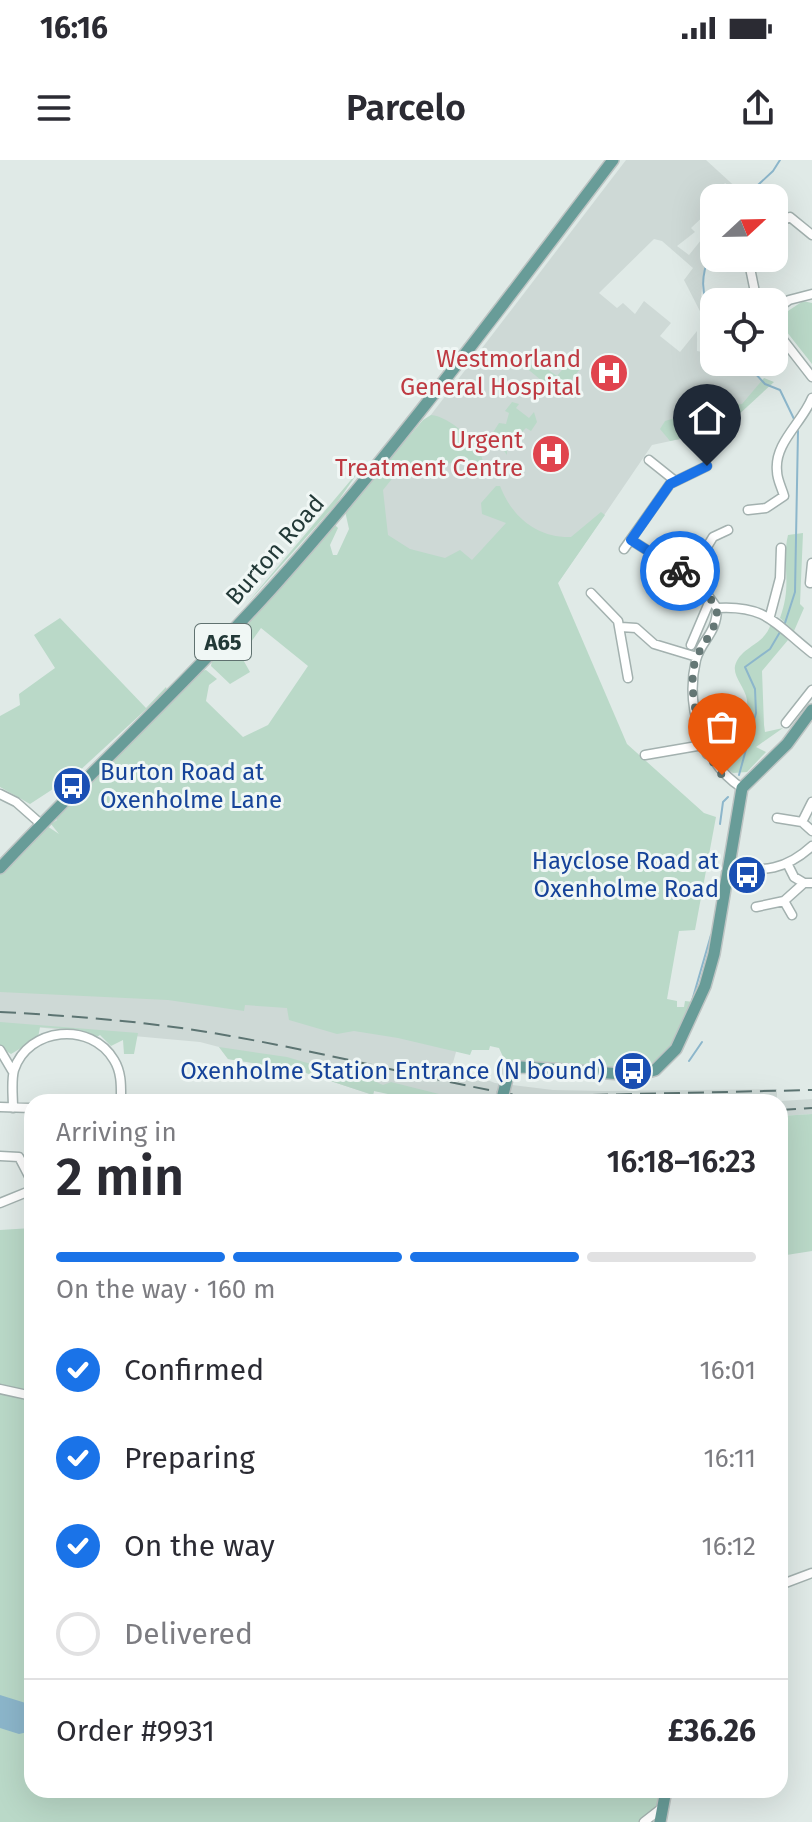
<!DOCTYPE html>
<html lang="en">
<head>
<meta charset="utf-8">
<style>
	body { margin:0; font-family:"Fira Sans",sans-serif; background:#f7f7f7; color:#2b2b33; height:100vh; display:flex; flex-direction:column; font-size:30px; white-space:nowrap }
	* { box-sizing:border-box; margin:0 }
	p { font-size:26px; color:#7c7c81 }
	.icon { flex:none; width:44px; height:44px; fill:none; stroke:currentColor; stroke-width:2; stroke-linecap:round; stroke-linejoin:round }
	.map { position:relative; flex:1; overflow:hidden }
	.sheet { position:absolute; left:24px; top:934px; width:764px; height:704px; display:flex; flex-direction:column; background:#fff; border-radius:24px; box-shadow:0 8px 32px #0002 }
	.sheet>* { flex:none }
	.needle { width:52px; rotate:68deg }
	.tools { position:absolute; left:700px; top:24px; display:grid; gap:16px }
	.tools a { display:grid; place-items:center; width:88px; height:88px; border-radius:16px; background:#fff; box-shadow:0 8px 32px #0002; font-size:40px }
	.pin { position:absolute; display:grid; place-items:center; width:68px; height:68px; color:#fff; margin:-82px -34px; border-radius:50% 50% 50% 0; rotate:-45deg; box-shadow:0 0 8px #0007 }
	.pin .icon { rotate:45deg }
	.courier { position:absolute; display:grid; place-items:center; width:80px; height:80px; margin:-40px; border:6px solid #1a73e8; border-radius:50%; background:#fff; color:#222; box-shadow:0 2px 10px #0007 }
	.head em { font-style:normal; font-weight:600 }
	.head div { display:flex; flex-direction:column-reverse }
	.head { display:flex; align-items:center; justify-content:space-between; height:136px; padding:0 32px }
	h1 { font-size:52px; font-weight:600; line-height:60px }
	.bar { display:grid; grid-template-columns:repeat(4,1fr); gap:12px 8px; align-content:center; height:96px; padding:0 32px }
	.bar i { height:10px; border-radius:6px; background:#e1e1e2 }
	.bar .selected { background:#1a73e8 }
	.bar p { grid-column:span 4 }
	.line { display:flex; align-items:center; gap:20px; padding:0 32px; border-top:2px solid #e1e1e2 }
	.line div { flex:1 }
	ol { padding:0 32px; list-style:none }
	li { display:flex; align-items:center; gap:24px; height:88px }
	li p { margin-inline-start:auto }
	li .icon { padding:8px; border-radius:50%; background:#1a73e8; color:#fff; stroke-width:4 }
	li:last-child { color:#7c7c81 }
	li i { width:44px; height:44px; border:4px solid #e1e1e2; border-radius:50% }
	.status { display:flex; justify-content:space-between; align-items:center; height:56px; padding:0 40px; background:#fff; direction:ltr }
	.status svg { height:22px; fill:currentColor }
	header { display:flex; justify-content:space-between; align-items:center; height:104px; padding:0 32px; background:#fff; font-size:36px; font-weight:600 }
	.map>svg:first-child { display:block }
	.built { fill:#ced9d6; fill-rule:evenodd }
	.green { fill:#bad9c8 }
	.water { fill:#8cb6cb }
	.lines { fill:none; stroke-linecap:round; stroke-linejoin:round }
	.stream { stroke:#8cb6cb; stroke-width:2 }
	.minor-casing { stroke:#a3b1af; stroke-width:11 }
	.major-casing { stroke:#bdc4c3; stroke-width:14 }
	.minor { stroke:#fff; stroke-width:8 }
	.major { stroke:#689c98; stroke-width:11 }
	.rail { stroke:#5c7472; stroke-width:2; stroke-dasharray:16 8; stroke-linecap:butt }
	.major-bridge-casing { stroke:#bdc4c3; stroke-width:14; stroke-linecap:butt }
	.major-bridge { stroke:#689c98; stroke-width:11 }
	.done { stroke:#647775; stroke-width:8; stroke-dasharray:0 14.4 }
	.route { stroke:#1a73e8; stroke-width:10 }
	.labels { text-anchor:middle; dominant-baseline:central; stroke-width:6; stroke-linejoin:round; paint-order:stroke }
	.shield { fill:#f0f7f5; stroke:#607270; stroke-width:2 }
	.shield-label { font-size:22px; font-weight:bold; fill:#223937 }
	.health-label { font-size:24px; fill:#be3a42; stroke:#f0f7f5; text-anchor:end }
	.street-label { font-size:24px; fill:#223937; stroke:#f0f7f5 }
	.transit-label { font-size:24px; fill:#164399; stroke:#f0f7f5; text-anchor:end }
</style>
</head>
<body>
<div class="status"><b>16:16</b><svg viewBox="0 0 49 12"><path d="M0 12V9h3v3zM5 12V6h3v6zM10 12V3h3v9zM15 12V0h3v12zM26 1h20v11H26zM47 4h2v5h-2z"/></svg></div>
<header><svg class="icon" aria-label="menu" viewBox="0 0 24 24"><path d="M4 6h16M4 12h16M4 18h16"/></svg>Parcelo<svg class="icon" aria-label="share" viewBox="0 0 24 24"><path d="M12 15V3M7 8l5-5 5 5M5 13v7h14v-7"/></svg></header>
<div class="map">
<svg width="812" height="1662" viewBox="0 0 812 1662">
	<rect width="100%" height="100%" fill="#e0eae7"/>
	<path class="built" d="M 626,0 L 706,0 L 741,32 L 734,38 L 738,33 L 725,23 L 706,48 L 709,51 L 691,68 L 695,72 L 677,86 L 689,95 L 714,64 L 714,85 L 705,103 L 701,136 L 714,163 L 714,202 L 745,202 L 765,224 L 722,270 L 652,285 L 558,423 L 411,397 L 383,377 L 365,341 ZM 654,79 L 662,81 L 693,108 L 684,120 L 706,163 L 707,193 L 697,191 L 697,171 L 680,192 L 660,176 L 671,163 L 644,141 L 635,154 L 623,143 L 617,148 L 599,133 Z
		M 0,817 L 228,829 L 453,879 L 456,892 L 452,906 L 495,923 L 553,930 L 604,931 L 777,929 L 777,939 L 781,941 L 812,939 L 812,954 L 780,956 L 780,942 L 406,942 L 406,938 L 384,932 L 374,931 L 373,935 L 297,910 L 228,899 L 219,887 L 200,882 L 0,864 Z"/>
	<path class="green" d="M 803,141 L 812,143 L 812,204 L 779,162 L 779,157 Z
		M 570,200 L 580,209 L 559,235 L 524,206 L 540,204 L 557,216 Z
		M 764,218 L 774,222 L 722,270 L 670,281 L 660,269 L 665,261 L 682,256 L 700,268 L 716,267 L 734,245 L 742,244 Z
		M 512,242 L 519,244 L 516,248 L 529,258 L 534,252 L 537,262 L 531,271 L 526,268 L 507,287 L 507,295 L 492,274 L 499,263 L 506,264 L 509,253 L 505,251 Z
		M 431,255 C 449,256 481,284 483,302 L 472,311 L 470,304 L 457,302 L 456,308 L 454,303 L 428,305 L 424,312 L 423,306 L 399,310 L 383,330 L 388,375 L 410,389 L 445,398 L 460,390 L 472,400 L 506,363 L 482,354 L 481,343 L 496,326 L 500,326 C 512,357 537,378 571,377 L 601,352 L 605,355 L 558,423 L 627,584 L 704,653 L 716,657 L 695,770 L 679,771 L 667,839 L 677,841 L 677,847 L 684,847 L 685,841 L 694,842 C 686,862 679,888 659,900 C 629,919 552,906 516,904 L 507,907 L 502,915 L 495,914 L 497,902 L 505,901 L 499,888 L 490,886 L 489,890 L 472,890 L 470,895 L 398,878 L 354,871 L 337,874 L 289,860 L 287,848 L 245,845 L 244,851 L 168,840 L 0,832 L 0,714 L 47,666 L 59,674 L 51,664 L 57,660 L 55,657 L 201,511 L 206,510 L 217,519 L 209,525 L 206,541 L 243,577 L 268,565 L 308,506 L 261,468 L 241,496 L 250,512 L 230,524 L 211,506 L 212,500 L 334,364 L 338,368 L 330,385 L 333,395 L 337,395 L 349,369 L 345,351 L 423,260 Z
		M 361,308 L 336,344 L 244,447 Z
		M 803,373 L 800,444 L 804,448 L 794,471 L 780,458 C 793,423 781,405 788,375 Z
		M 60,458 L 146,548 L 166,527 L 167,530 L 76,614 L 30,644 L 0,627 L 0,556 L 20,545 L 19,534 L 55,508 L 34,475 Z
		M 771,463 L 788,480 L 762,511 L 764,565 L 765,572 L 783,568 L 756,587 L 766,592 L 747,612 L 733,613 L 726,608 L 728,605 L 725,600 L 719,601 L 721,594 L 717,598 L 715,594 L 727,592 L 735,596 C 735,577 749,559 747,540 C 745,527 733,517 735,506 C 740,486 766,485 771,463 Z
		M 0,862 L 138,873 L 134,894 L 124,894 L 123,880 L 111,886 L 100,875 L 95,878 L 78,870 L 40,867 L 38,878 L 11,894 L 0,887 Z
		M 219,887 L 287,897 L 358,918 L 363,916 L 383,925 L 391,922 L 447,936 L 490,942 L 406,942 L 406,938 L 374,931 L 373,935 L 297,910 L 228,899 Z
		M 812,954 L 812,1091 L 780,1096 L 780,956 Z
		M 32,1068 L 32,1630 L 666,1630 L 660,1662 L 0,1662 L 0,1070 Z"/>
	<path class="water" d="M 0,1535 L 32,1545 L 32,1571 L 19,1574 L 0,1568 Z"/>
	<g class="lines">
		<path class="stream" d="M 744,38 L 773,11 L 780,0
			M 714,85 C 699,116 700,132 714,163
			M 745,202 L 765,224 L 780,230 L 794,259
			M 785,463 L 795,432 L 798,271
			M 739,615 L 756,553 L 755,529 L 745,507 L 770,489 L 780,472
			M 720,664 L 723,642 L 728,637
			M 692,841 L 711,775
			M 689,901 L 702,882"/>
		<defs>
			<path id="minor" d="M 774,64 L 790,57 L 812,75
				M 748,98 L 757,142
				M 774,151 L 789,140 L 812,134
				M 774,168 L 812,217
				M 649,300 L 674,320
				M 748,350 L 766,348 L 784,336 C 782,328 777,320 777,311 C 774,283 802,263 812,238
				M 631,380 L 699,423 L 717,448 C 717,474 701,480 696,500 C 685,546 702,602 742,628
				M 624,389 L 670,324 L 707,306
				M 689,417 L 713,377 L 728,370
				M 810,423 L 812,403
				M 591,433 L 618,461 L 628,518
				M 717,448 C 767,445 775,464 812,493
				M 770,456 L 780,418 L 781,388
				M 621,467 L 636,468 L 654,484 L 697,497
				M 691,485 L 708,445
				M 786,563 L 812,530
				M 707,594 L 733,585
				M 645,595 L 703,585
				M 0,634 L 16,642 L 42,665
				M 777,658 L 802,662 L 812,671
				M 802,662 L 812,642
				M 788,705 L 794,717 L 804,723
				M 730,707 C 764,712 786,710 812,686
				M 784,741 L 792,755
				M 756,747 L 784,741 L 804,723 L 812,723
				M 0,890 L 13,912
				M 0,947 L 32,948
				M 13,948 C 13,936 11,921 14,910 C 28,867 91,861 114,900 C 122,913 121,927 121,942
				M 0,996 L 19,997 L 32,1022
				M 0,1043 L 32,1030
				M 0,1229 L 32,1236
				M 780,1425 L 812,1413
				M 644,1662 L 662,1648"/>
			<path id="major" d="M 0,708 C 90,612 186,524 274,426 C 395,291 503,144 613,0
				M 509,911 L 521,907 L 637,915 L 655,910 L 676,889 L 705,826 L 714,794 L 742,628 L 787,584 L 812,550
				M 660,1662 L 666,1630"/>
		</defs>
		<use href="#minor" class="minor-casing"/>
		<use href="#major" class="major-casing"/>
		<use href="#minor" class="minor"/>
		<use href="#major" class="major"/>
		<path class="rail" d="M 0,852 C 77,856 154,862 230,876 C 339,895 447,925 557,942
			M 544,936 L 812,930
			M 780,950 L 812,948"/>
		<defs>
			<path id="major-bridge" d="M 501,942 L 509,911"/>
		</defs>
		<use href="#major-bridge" class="major-bridge-casing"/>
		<use href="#major-bridge" class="major-bridge"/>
	</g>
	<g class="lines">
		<path class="done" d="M 680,411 L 699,423 L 717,448 C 717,469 707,477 698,494 C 683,522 702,593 722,615"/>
		<path class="route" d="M 680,411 L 631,380 L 670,324 L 707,306"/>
	</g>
	<defs>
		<symbol id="hospital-disc" viewBox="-11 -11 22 22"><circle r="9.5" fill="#e0444e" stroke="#f0f7f5"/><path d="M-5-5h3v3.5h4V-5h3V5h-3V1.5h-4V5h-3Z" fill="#fff"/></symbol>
		<symbol id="bus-disc" viewBox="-11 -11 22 22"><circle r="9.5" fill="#1a4fb4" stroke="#f0f7f5"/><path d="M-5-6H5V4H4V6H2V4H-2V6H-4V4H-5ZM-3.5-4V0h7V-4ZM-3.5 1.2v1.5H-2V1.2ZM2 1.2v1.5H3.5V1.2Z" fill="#fff"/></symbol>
	</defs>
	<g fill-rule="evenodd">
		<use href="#hospital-disc" x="587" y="191" width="44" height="44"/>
		<use href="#hospital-disc" x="529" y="272" width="44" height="44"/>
		<use href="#bus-disc" x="50" y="604" width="44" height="44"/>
		<use href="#bus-disc" x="725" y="693" width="44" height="44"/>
		<use href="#bus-disc" x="611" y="889" width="44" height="44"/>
	</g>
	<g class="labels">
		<rect class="shield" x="195" y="464" width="56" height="36" rx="6"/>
		<g class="shield-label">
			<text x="223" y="482">A65</text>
		</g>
		<g class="health-label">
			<text x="581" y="199">Westmorland<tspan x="581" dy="28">General Hospital</tspan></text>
			<text x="523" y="280">Urgent<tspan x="523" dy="28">Treatment Centre</tspan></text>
		</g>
		<g class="street-label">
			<text transform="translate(275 390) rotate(-49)">Burton Road</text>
		</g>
		<g class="transit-label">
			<text x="100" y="612" text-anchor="start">Burton Road at<tspan x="100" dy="28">Oxenholme Lane</tspan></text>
			<text x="719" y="701">Hayclose Road at<tspan x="719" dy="28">Oxenholme Road</tspan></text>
			<text x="605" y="911">Oxenholme Station Entrance (N bound)</text>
		</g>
	</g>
</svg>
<div class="tools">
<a><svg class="needle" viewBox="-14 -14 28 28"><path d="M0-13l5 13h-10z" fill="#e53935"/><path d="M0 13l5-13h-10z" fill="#7c7c81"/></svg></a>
<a><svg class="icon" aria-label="locate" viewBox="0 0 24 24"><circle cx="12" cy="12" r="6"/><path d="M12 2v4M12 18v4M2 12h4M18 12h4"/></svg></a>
</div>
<div class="pin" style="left:722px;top:615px;background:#ea580c"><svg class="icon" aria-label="bag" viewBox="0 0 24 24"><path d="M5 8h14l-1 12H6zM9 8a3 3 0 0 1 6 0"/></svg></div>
<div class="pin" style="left:707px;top:306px;background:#1f2937"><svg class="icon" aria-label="home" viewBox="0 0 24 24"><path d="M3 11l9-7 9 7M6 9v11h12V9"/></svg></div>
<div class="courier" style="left:680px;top:411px"><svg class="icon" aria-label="bike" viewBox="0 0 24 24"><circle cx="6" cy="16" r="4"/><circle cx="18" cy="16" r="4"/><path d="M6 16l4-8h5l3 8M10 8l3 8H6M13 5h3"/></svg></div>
<section class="sheet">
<div class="head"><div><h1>2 min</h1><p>Arriving in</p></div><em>16:18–16:23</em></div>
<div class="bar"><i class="selected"></i><i class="selected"></i><i class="selected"></i><i></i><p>On the way · 160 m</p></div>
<ol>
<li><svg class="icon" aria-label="check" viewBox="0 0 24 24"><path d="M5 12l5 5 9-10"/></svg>Confirmed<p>16:01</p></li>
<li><svg class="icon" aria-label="check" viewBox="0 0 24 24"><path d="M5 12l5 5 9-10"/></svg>Preparing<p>16:11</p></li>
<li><svg class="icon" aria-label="check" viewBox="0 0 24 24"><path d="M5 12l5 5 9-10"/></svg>On the way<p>16:12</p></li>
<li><i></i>Delivered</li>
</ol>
<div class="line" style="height:104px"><div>Order #9931</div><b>£36.26</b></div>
</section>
</div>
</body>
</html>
